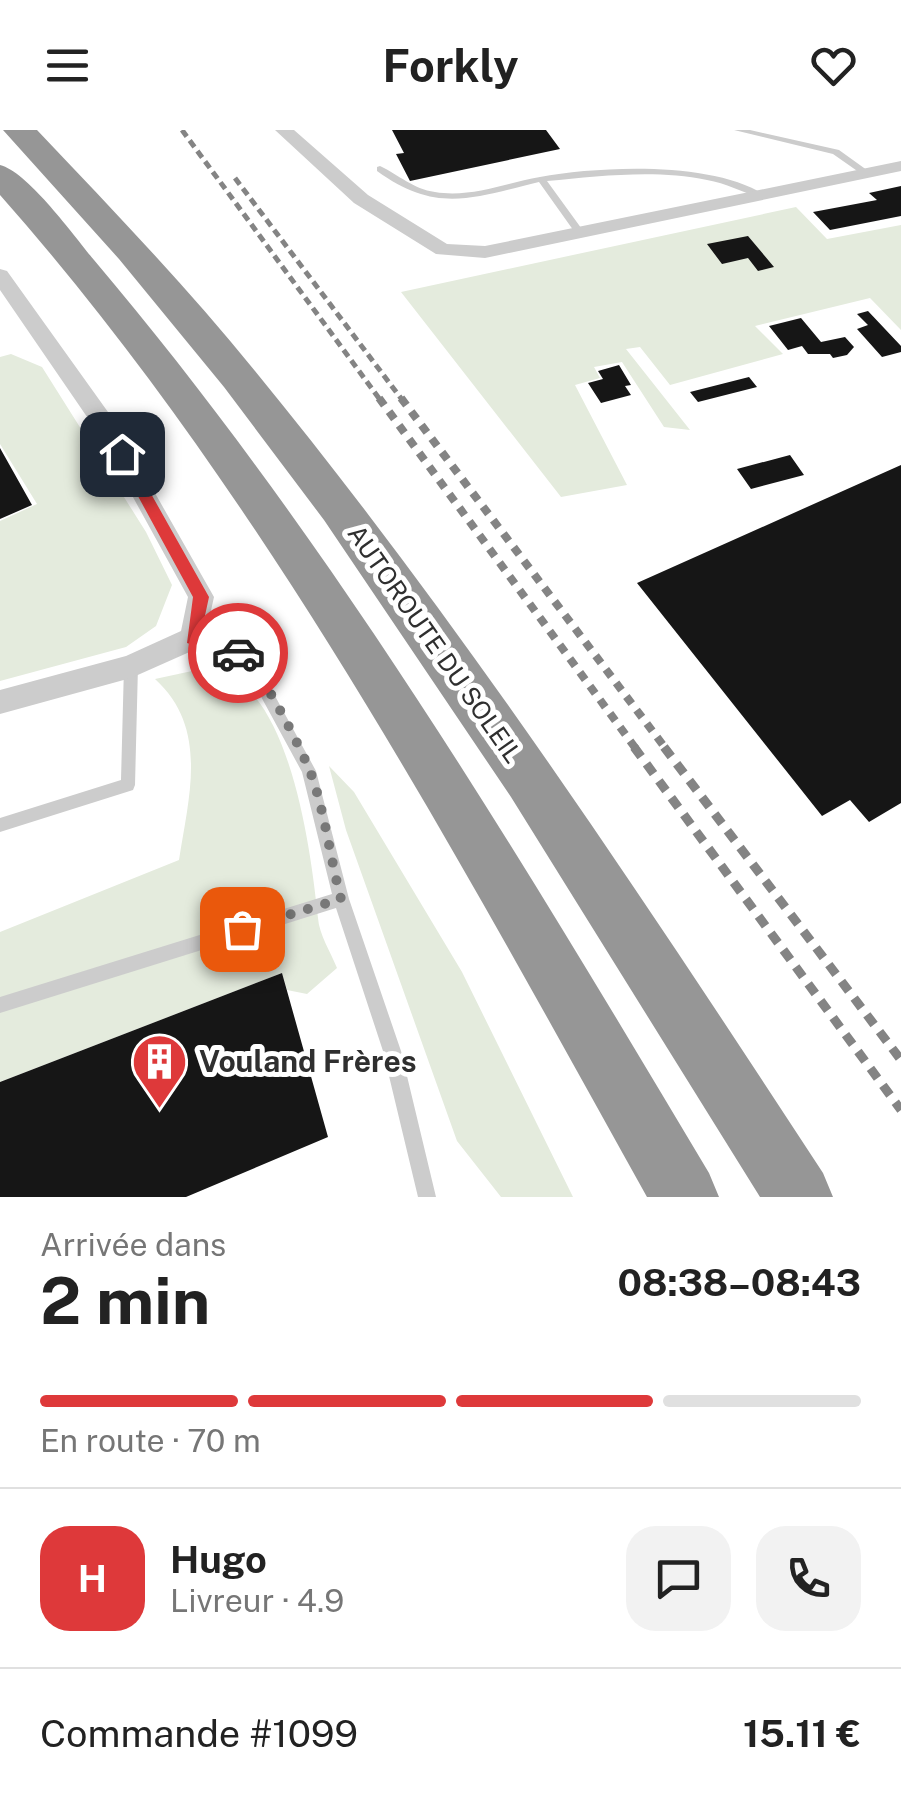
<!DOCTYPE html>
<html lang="fr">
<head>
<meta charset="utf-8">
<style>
	body { margin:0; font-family:"Public Sans",sans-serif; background:#f2f2f2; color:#222; height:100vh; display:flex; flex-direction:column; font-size:38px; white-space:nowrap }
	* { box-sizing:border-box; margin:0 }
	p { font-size:32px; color:#767676 }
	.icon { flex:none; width:55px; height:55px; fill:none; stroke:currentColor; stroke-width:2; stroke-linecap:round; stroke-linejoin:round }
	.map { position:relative; height:1067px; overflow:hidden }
	.drawer { display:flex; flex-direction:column; background:#fff; flex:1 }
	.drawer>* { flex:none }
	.pin { position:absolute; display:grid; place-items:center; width:85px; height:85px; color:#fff; margin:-42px; border-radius:20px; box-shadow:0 5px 15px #0006 }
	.courier { position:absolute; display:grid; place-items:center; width:100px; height:100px; margin:-50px; border:8px solid #de393a; border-radius:50%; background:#fff; color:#222; box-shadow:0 2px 12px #0007 }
	.summary em { font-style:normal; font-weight:700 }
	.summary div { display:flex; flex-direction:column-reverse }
	.summary { display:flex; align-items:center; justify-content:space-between; height:170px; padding:0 40px }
	h1 { font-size:65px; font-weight:700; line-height:75px }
	.bar { display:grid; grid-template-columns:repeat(4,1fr); gap:15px 10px; align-content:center; height:120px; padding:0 40px }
	.bar i { height:12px; border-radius:8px; background:#e0e0e0 }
	.bar .on { background:#de393a }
	.bar p { grid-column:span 4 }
	.line { display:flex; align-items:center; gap:25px; padding:0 40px; border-top:2px solid #e0e0e0 }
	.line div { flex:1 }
	.round { display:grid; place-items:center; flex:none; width:105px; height:105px; border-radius:30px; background:#f2f2f2 }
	header { display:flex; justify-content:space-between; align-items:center; height:130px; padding:0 40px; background:#fff; font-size:45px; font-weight:700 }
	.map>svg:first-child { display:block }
	.green { fill:#e4ebdd }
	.building { fill:#161616 }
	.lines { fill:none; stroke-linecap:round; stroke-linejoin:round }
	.lane { fill:#ccc; fill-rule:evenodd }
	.street { fill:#ccc; fill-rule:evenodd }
	.highway { fill:#969696; fill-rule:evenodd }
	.rail-far2 { stroke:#848484; stroke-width:5; stroke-dasharray:8 5; stroke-linecap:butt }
	.rail-far1 { stroke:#848484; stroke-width:8; stroke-dasharray:9 8; stroke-linecap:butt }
	.rail { stroke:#848484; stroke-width:9; stroke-dasharray:12 9; stroke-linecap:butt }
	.route { fill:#de393a }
	.done { stroke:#787878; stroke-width:10; stroke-dasharray:0 18 }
	.labels { text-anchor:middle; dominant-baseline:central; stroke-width:10; stroke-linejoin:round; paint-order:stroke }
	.street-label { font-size:25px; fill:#2f2f2f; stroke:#fff }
	.near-poi-label { font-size:30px; font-weight:bold; fill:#2f2f2f; stroke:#fff; text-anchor:start }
</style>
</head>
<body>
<header><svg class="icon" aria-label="menu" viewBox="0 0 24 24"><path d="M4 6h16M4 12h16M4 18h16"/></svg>Forkly<svg class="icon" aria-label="heart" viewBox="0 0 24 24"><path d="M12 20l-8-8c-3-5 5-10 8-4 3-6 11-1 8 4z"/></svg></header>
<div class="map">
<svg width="901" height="1067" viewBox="0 0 901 1067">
	<rect width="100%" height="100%" fill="#fff"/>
	<path class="green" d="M 796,77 L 827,109 L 901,95 L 901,200 L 870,168 L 755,196 L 783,224 L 670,255 L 640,217 L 626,219 L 690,300 L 664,297 L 622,232 L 594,237 L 600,248 L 575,255 L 627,355 L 561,367 L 401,162 Z
		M 11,224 L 42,237 L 146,402 L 172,455 L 156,496 L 126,517 L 0,551 L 0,391 L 37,374 L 0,314 L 0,227 Z
		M 206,538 C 290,544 311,723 318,788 C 319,804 331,823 337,838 L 307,864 L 287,860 L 282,843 L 0,952 L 0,802 L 179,730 C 189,666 209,598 155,549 Z
		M 329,636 L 354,662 L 462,842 L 573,1067 L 501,1067 L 457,1011 L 346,700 Z"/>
	<path class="building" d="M 392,0 L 546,0 L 560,19 L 410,51 L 396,24 L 404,23 Z
		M 901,56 L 901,86 L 830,100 L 813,82 L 877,70 L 869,63 Z
		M 748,106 L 774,137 L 758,141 L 748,128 L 722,134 L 707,114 Z
		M 868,181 L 901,216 L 901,222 L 882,227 L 857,199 L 868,195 L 857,184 Z
		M 801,188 L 821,212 L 845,207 L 854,217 L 847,225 L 833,228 L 830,224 L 808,224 L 802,216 L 788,220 L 769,196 Z
		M 619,235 L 631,255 L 625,256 L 631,265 L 601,273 L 588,253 L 603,249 L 598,241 Z
		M 749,247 L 757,257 L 698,272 L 690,262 Z
		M 0,318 L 32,375 L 0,389 Z
		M 790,325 L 804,345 L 751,359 L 737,339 Z
		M 901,335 L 901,673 L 869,692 L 850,670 L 822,686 L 637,453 Z
		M 282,843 L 328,1007 L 186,1067 L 0,1067 L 0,952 Z"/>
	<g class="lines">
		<path class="lane" d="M 734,0 L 750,0 L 839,20 L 871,43 L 863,45 L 833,24 Z
			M 380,36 C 399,45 413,59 435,62 C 471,68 505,53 540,47 C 600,36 712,31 765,65 L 760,68 C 742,62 726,53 707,50 C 655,39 600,46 547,51 L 584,102 L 579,105 L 576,104 L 539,52 C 473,68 436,84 377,41 L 377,37 Z
			M 193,502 L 251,522 L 316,641 L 349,769 L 401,921 L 436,1067 L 418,1067 L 383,921 L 336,778 L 0,883 L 0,867 L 332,764 L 302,642 L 241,530 L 188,512 L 186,508 L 188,504 Z
			M 131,530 L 136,532 L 138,536 L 135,655 L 133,660 L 0,702 L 0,688 L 121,650 L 124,536 L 126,532 Z"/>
		<path class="street" d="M 275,0 L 294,0 L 368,65 L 447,114 L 485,116 L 901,31 L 901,41 L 485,128 L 436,124 L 354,73 Z
			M 0,139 L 7,141 L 113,289 L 214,467 L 203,516 L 131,548 L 0,584 L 0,560 L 126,526 L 181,501 L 188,467 L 96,300 L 0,160 Z"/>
		<path class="highway" d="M 3,0 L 37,0 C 111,78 187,157 255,241 C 463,495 643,768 823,1043 L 833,1067 L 760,1067 L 511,667 L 324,390 L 224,257 L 119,129 Z
			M 0,35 C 28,42 74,106 94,130 C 332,411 521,728 709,1043 L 719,1067 L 647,1067 C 456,724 262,361 0,65 Z"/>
		<path class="rail-far2" d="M 182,0 L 381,271
			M 235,48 L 403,271"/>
		<path class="rail-far1" d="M 379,268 L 636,619
			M 401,268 L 666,619"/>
		<path class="rail" d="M 634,617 L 901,980
			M 664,617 L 901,930"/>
	</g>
	<path class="route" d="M 117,321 L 127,321 L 209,467 L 201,504 L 244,518 L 244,528 L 238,530 L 187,513 L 193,467 L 115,324 Z"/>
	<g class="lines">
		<path class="done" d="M 238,523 C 257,529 301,619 310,641 C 325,681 330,728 341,769 L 242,799"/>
	</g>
	<defs>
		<symbol id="building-pin" viewBox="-11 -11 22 30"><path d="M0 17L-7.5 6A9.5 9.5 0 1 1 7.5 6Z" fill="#de393a" stroke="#fff"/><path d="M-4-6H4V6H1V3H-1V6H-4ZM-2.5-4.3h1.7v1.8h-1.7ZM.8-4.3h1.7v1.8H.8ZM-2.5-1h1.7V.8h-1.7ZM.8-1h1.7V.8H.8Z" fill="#fff"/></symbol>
	</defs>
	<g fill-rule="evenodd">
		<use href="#building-pin" x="128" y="900" width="63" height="86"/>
	</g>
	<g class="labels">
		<g class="street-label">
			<text transform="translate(435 514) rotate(55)">AUTOROUTE DU SOLEIL</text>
		</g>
		<g class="near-poi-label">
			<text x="199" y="931">Vouland Frères</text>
		</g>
	</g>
</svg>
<div class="pin" style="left:242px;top:799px;background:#ea580c"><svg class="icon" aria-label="bag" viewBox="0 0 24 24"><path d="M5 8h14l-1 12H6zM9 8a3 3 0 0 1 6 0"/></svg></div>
<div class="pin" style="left:122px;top:324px;background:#1f2937"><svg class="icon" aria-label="home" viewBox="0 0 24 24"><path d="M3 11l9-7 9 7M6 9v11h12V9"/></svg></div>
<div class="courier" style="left:238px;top:523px"><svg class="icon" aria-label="car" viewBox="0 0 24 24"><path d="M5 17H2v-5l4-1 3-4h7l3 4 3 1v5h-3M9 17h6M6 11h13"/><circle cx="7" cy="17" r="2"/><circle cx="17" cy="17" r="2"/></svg></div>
</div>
<section class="drawer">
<div class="summary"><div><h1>2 min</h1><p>Arrivée dans</p></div><em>08:38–08:43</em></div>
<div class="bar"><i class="on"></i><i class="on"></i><i class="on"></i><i></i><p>En route · 70 m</p></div>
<div class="line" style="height:180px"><b class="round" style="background:#de393a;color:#fff">H</b><div><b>Hugo</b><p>Livreur · 4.9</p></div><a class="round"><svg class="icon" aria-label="chat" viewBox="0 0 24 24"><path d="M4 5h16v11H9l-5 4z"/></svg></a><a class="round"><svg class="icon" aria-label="phone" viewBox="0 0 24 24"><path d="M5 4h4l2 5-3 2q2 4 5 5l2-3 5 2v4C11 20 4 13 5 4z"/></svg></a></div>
<div class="line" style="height:130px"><div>Commande #1099</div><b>15.11 €</b></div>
</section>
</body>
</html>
